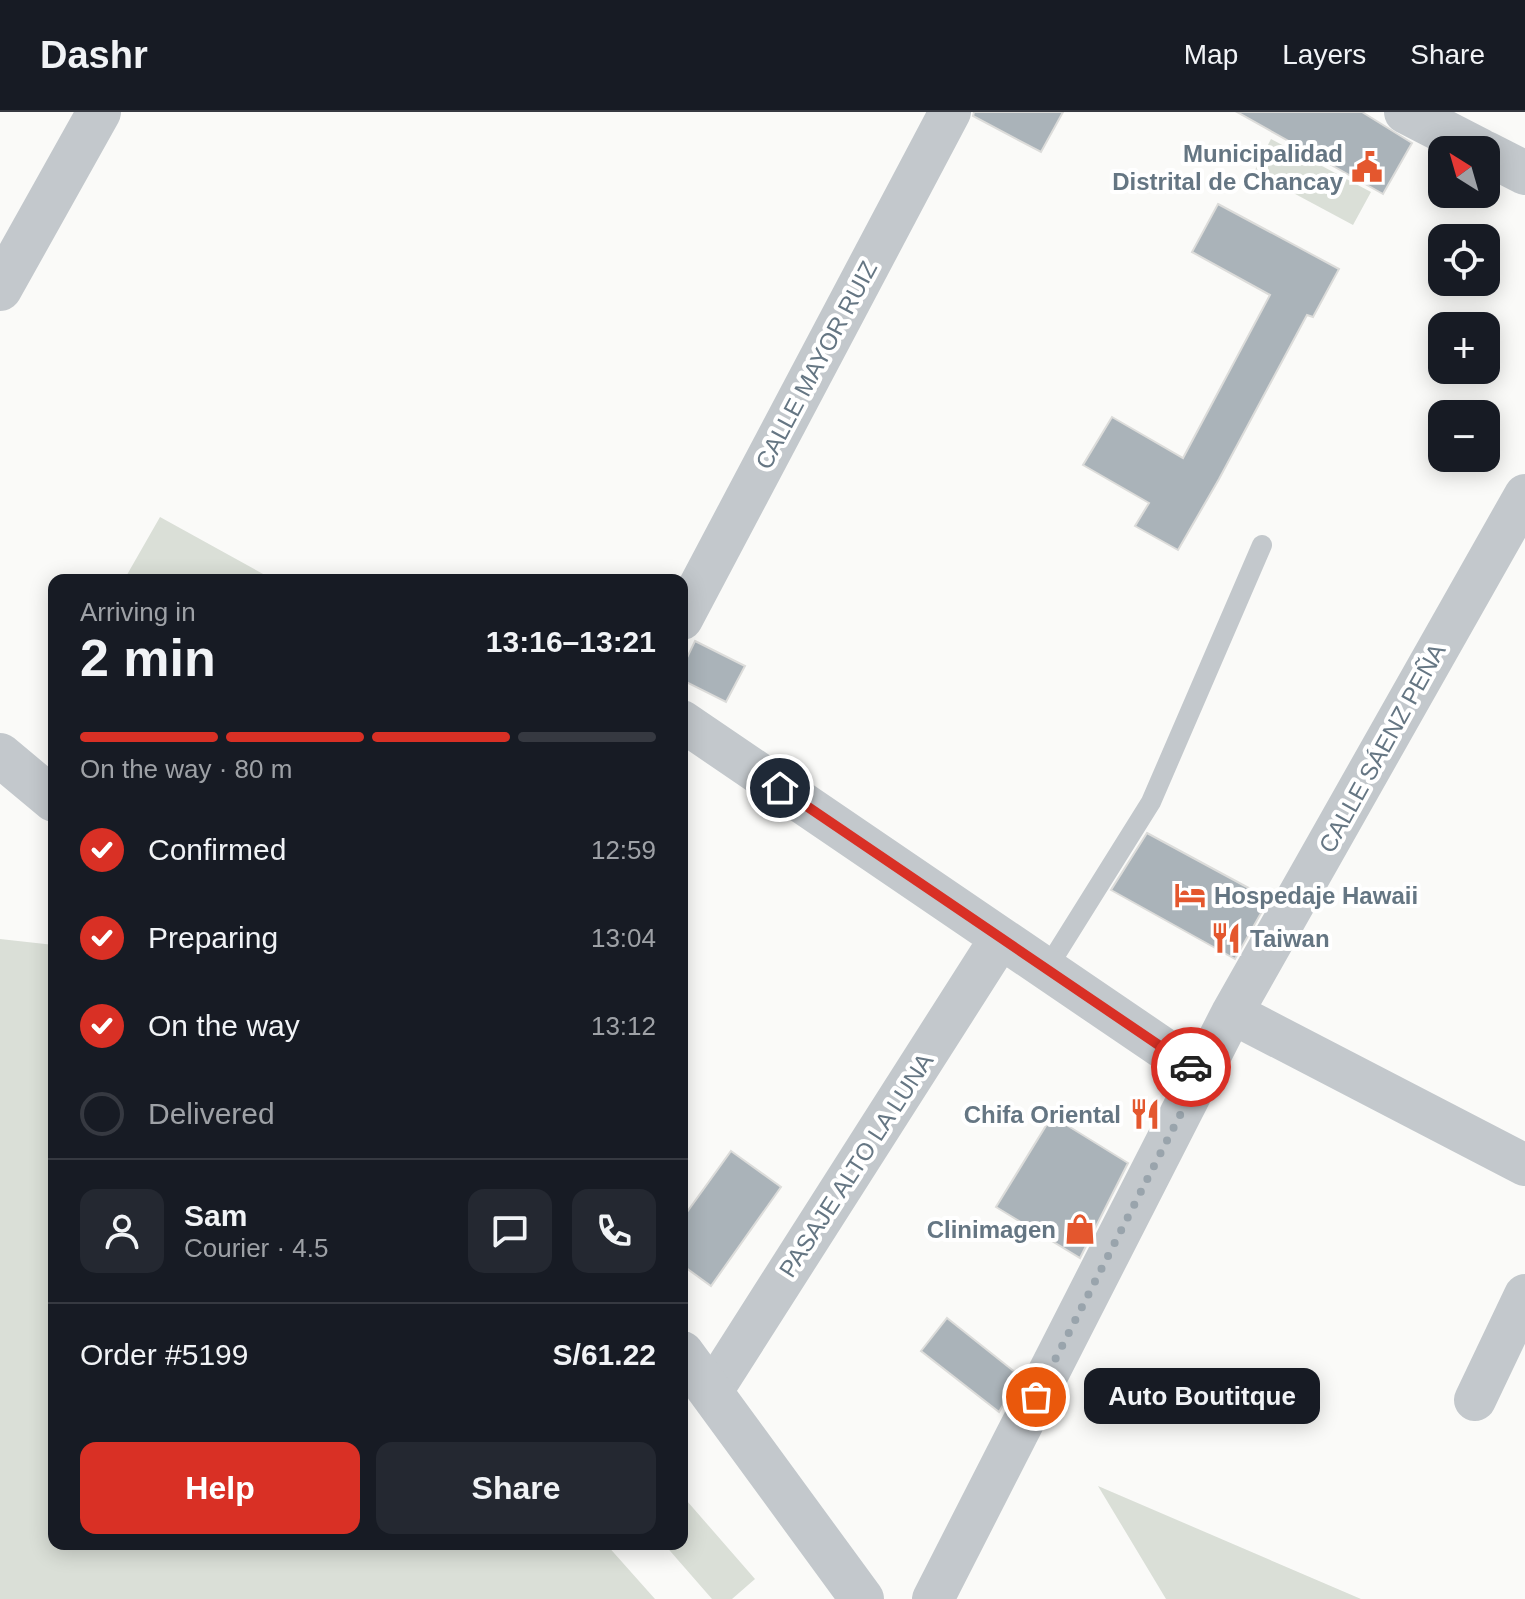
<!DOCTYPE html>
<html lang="en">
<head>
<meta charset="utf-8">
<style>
	body { margin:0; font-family:Helvetica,sans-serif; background:#242831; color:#f1f3f6; height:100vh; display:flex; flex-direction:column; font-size:30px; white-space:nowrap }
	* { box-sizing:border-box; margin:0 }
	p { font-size:26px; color:#9ea1a6 }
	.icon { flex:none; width:44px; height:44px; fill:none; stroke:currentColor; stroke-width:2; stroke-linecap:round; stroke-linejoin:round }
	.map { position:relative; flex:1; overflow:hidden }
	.drawer { position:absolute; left:48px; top:462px; width:640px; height:976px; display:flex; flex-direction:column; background:#171b24; border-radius:16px; box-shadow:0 4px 20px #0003 }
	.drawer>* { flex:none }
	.needle { width:52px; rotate:323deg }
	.buttons { position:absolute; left:1428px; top:24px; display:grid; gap:16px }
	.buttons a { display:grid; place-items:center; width:72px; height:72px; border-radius:16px; background:#171b24; box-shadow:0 4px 20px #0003; font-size:40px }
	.pin { position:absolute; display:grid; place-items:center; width:68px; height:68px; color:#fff; margin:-34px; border:4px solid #fff; border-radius:50%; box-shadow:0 2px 8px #0007 }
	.courier { position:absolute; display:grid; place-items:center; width:80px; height:80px; margin:-40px; border:6px solid #d93025; border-radius:50%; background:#fff; color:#222; box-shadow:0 2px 10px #0007 }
	.bubble { position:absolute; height:56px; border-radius:16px; background:#171b24; box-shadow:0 4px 20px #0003; font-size:26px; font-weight:600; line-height:56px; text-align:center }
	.headline em { font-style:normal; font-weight:600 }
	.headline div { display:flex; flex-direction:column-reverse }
	.headline { display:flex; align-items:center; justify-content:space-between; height:136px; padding:0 32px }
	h1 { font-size:52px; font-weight:600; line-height:60px }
	.bar { display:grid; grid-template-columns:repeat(4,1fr); gap:12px 8px; align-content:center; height:96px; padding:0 32px }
	.bar i { height:10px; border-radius:6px; background:#363941 }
	.bar .current { background:#d93025 }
	.bar p { grid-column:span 4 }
	.line { display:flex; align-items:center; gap:20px; padding:0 32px; border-top:2px solid #363941 }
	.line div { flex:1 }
	.round { display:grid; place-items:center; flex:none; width:84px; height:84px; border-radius:16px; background:#242831 }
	ol { padding:0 32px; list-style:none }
	li { display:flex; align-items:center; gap:24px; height:88px }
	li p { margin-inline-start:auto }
	li .icon { padding:8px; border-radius:50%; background:#d93025; color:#fff; stroke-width:4 }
	li:last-child { color:#9ea1a6 }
	li i { width:44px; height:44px; border:4px solid #363941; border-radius:50% }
	.cta { display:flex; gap:16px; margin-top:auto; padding:16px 32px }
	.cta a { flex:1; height:92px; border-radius:16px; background:#d93025; color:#fff; font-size:32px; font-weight:600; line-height:92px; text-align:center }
	.cta a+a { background:#242831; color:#f1f3f6 }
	header { display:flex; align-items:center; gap:48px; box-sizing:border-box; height:112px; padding:0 40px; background:#171b24; border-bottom:2px solid #363941 }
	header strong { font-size:38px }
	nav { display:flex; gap:44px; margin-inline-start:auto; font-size:28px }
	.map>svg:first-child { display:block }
	.green { fill:#dadfd7 }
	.building { fill:#aab3b9; stroke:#dcdcda; stroke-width:2 }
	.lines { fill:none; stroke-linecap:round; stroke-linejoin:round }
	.service { stroke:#c3c8cc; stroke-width:20 }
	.minor { stroke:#c3c8cc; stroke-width:42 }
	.tertiary { stroke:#c3c8cc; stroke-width:44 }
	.done { stroke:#99a4ac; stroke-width:8; stroke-dasharray:0 14.4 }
	.route { stroke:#d93025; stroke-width:10 }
	.labels { text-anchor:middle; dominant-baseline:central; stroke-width:8; stroke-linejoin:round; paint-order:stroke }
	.poi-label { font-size:24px; font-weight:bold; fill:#657683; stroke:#fff; text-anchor:end }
	.street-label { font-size:24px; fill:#657683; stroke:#fff }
</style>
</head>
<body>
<header>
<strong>Dashr</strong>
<nav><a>Map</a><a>Layers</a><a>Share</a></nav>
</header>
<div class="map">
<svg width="1525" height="1487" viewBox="0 0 1525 1487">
	<rect width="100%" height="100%" fill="#fafaf8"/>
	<path class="green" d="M 1271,27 L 1371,80 L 1353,113 L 1254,60 Z
		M 160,405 L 274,468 L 124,468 Z
		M 0,827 L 54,833 L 54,1432 L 606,1432 L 655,1487 L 0,1487 Z
		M 1098,1374 L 1361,1487 L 1166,1487 Z
		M 687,1389 L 755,1467 L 732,1487 L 712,1487 L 664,1432 L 682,1432 L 682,1393 Z"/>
	<path class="building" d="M 974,0 L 1063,0 L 1041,40 L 973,4 Z
		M 1237,0 L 1362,0 L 1412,31 L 1383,82 Z
		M 1218,92 L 1339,157 L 1313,205 L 1307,203 L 1219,367 L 1178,438 L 1135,414 L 1149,391 L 1083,353 L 1112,305 L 1183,346 L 1270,183 L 1192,140 Z
		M 695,529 L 745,554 L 726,590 L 682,568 L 682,556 Z
		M 1147,721 L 1269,787 L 1235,847 L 1111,778 Z
		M 1052,1004 L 1128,1051 L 1080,1146 L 996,1095 Z
		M 731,1039 L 781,1075 L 711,1174 L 682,1153 L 682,1107 Z
		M 947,1206 L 1020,1264 L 999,1300 L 921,1239 Z"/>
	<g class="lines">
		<path class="service" d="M 1046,858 L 1151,690 L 1262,433"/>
		<path class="minor" d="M 682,507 L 950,0
			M 682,609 L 1201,962
			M 1232,901 L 1525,1053
			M 712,1279 L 1000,827
			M 1475,1288 L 1525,1183
			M 933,1487 L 1232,901 L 1525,383"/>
		<path class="tertiary" d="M 1406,0 L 1480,38
			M 1486,41 L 1525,61
			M 0,177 L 99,0
			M 0,643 L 54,688
			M 682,1241 L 862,1487"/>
	</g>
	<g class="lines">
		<path class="done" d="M 1036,1285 L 1201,962 L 1191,955"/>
		<path class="route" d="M 780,676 L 1191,955"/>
	</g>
	<defs>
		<symbol id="civic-bare" viewBox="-9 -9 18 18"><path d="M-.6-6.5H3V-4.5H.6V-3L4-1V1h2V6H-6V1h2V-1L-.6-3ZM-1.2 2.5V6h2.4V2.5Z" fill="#e4572e" stroke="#fff" stroke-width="2.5" paint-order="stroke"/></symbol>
		<symbol id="hotel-bare" viewBox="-9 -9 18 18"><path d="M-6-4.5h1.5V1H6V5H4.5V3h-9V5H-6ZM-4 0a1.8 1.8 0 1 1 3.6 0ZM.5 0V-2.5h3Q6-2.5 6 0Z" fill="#e4572e" stroke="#fff" stroke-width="2.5" paint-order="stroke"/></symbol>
		<symbol id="restaurant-bare" viewBox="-9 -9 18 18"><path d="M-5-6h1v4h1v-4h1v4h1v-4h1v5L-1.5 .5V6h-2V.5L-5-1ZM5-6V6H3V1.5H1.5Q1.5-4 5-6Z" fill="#e4572e" stroke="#fff" stroke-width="2.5" paint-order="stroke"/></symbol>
		<symbol id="shop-bare" viewBox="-9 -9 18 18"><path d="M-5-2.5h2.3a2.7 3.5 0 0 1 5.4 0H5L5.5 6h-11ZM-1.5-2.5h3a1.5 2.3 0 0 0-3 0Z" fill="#e4572e" stroke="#fff" stroke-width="2.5" paint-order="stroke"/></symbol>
	</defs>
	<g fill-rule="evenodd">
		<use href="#civic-bare" x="1345" y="33" width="44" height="44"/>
		<use href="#hotel-bare" x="1168" y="761" width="44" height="44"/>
		<use href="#restaurant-bare" x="1204" y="804" width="44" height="44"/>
		<use href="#restaurant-bare" x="1123" y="980" width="44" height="44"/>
		<use href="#shop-bare" x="1058" y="1095" width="44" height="44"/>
	</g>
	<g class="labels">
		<g class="poi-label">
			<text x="1343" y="41">Municipalidad<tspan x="1343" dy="28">Distrital de Chancay</tspan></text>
			<text x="1214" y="783" text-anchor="start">Hospedaje Hawaii</text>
			<text x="1250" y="826" text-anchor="start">Taiwan</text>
			<text x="1121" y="1002">Chifa Oriental</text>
			<text x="1056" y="1117">Clinimagen</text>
		</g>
		<g class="street-label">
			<text transform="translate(816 253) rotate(-62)">CALLE MAYOR RUIZ</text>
			<text transform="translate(1382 636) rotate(-61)">CALLE SÁENZ PEÑA</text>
			<text transform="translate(856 1053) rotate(-57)">PASAJE ALTO LA LUNA</text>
		</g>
	</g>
</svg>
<div class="buttons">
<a><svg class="needle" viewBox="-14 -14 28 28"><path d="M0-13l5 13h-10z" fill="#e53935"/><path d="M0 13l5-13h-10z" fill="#9ea1a6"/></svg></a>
<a><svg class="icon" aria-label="locate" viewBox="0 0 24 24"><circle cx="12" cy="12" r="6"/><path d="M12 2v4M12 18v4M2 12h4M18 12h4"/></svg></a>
<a>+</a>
<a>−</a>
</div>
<div class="pin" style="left:1036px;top:1285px;background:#ea580c"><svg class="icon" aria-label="bag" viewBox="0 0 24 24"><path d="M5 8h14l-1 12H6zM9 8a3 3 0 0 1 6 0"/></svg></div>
<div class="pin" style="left:780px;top:676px;background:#1f2937"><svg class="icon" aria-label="home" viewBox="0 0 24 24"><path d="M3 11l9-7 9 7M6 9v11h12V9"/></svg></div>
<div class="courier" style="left:1191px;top:955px"><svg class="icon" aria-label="car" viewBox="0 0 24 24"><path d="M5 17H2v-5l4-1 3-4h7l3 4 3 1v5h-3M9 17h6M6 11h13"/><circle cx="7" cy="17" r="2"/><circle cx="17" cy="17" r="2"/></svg></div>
<div class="bubble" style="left:1084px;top:1256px;width:236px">Auto Boutitque</div>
<section class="drawer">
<div class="headline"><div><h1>2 min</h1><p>Arriving in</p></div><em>13:16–13:21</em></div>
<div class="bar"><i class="current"></i><i class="current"></i><i class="current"></i><i></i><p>On the way · 80 m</p></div>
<ol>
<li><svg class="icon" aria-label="check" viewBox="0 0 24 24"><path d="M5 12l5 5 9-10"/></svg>Confirmed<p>12:59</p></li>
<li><svg class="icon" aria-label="check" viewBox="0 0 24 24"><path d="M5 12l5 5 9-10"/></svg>Preparing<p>13:04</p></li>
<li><svg class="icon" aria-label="check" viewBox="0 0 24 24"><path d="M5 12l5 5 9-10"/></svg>On the way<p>13:12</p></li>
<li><i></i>Delivered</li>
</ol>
<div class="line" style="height:144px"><a class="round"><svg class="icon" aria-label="person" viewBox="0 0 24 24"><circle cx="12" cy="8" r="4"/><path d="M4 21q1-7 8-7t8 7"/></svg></a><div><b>Sam</b><p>Courier · 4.5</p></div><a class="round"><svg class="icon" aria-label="chat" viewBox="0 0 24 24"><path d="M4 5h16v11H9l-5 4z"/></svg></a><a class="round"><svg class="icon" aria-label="phone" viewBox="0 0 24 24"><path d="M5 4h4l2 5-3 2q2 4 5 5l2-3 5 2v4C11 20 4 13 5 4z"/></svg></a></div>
<div class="line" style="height:104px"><div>Order #5199</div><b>S/61.22</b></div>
<div class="cta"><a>Help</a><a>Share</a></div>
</section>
</div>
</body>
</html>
